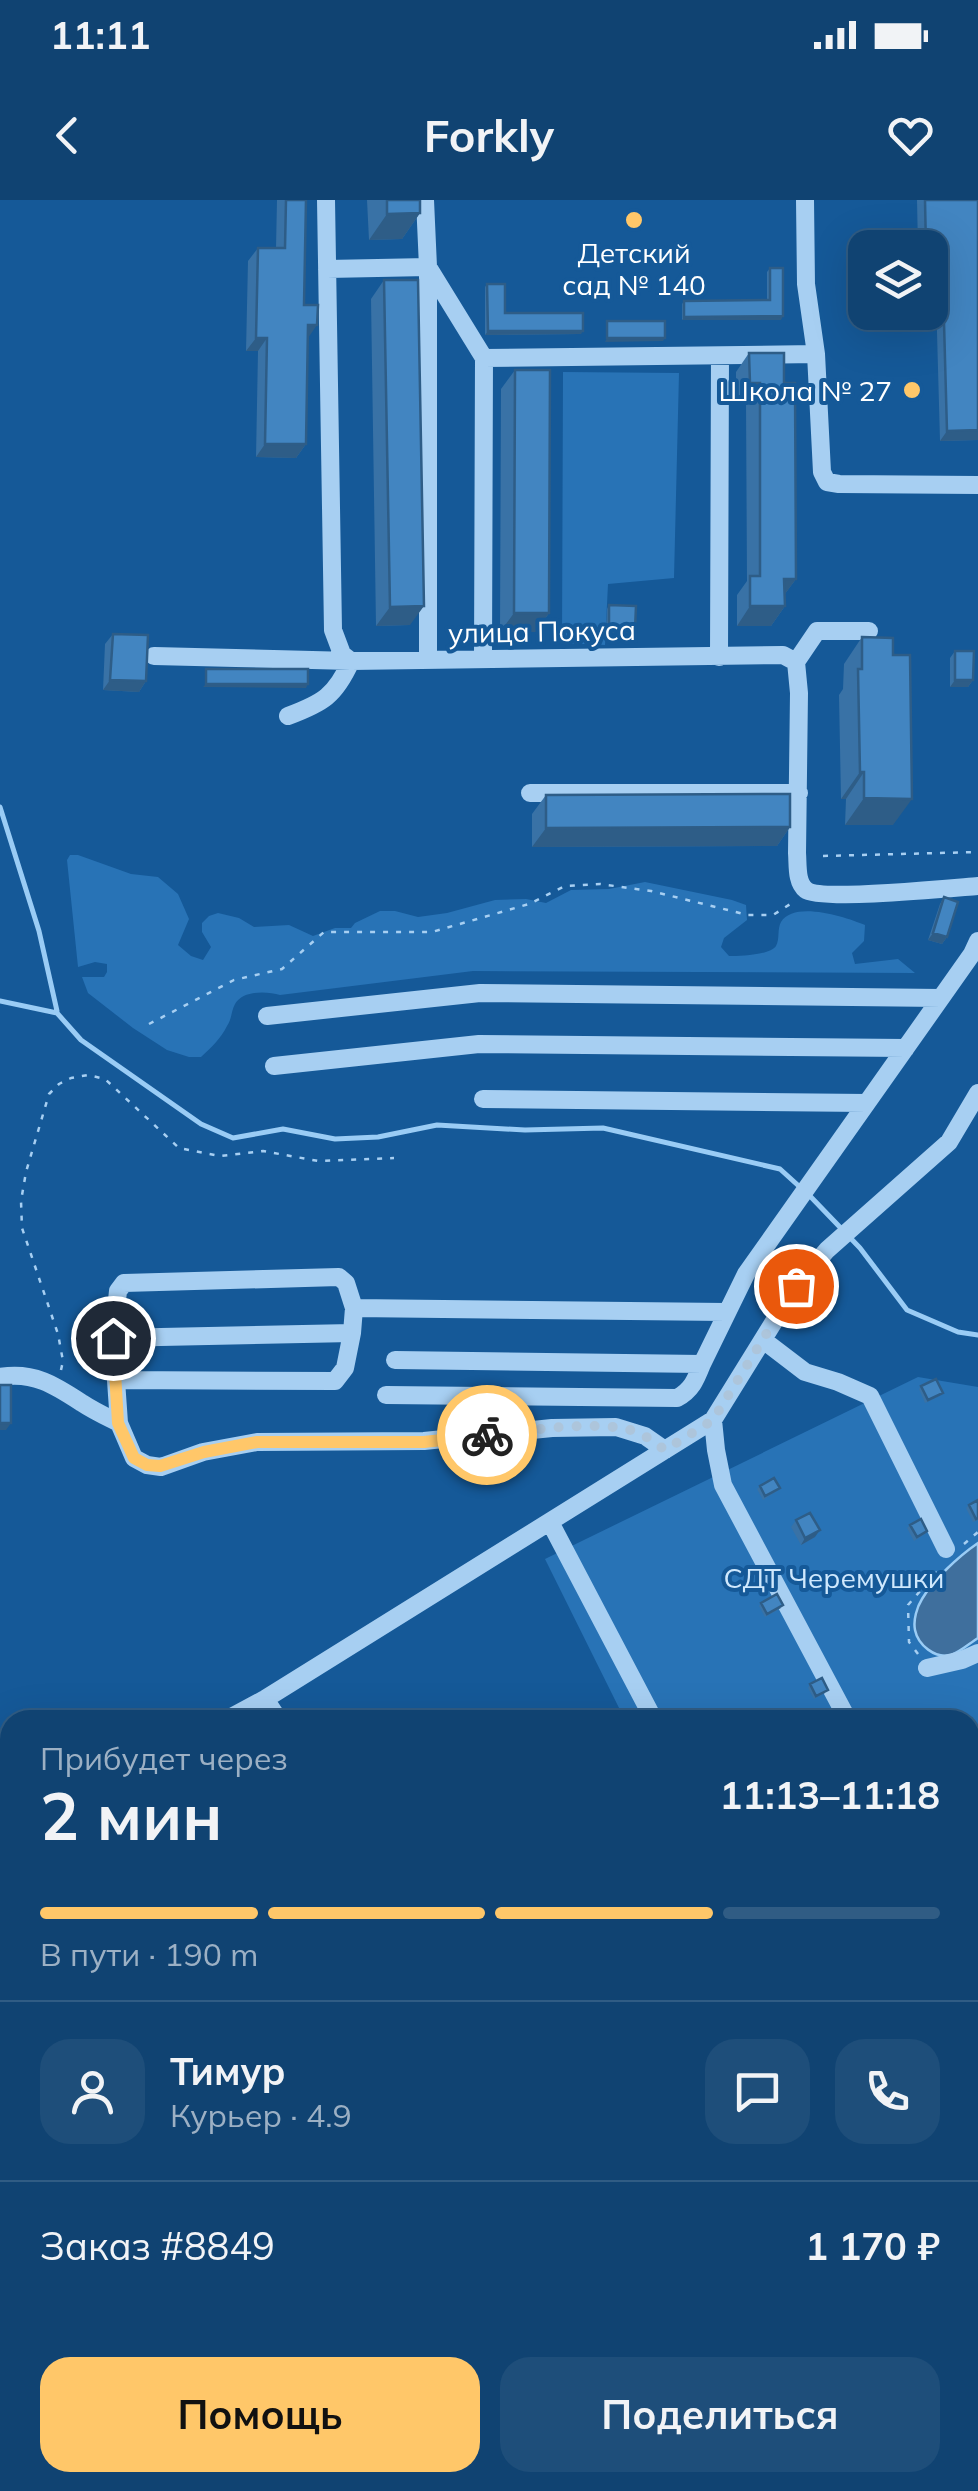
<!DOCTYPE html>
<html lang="ru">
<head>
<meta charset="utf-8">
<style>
	body { margin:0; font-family:Mulish,sans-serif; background:#1e4e7a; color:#f1f3f6; height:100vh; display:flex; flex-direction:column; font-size:38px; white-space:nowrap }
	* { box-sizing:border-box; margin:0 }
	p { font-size:32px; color:#9cb0c4 }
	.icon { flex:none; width:55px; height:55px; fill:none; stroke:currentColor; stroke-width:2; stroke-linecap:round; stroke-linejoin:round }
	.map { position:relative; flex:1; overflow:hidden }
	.details { position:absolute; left:0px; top:1510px; width:980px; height:782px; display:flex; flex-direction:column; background:#104372; border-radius:30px 30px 0 0; box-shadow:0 10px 40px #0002,0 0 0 2px #305c84 }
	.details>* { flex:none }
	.buttons { position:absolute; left:848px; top:30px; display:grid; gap:20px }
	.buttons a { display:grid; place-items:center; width:100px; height:100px; border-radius:20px; background:#104372; box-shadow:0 10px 40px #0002,0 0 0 2px #305c84; font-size:50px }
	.pin { position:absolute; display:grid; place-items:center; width:85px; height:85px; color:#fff; margin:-42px; border:5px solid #fff; border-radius:50%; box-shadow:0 2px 10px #0007 }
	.courier { position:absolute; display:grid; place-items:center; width:100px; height:100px; margin:-50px; border:8px solid #ffc769; border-radius:50%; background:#fff; color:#222; box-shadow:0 2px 12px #0007 }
	.summary em { font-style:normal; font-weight:700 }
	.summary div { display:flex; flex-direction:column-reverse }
	.summary { display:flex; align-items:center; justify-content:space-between; height:170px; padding:0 40px }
	h1 { font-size:65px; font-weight:700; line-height:75px }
	.bar { display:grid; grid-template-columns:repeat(4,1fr); gap:15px 10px; align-content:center; height:120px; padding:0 40px }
	.bar i { height:12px; border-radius:8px; background:#305c84 }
	.bar .current { background:#ffc769 }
	.bar p { grid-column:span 4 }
	.line { display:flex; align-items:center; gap:25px; padding:0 40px; border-top:2px solid #305c84 }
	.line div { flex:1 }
	.round { display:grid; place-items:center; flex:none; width:105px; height:105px; border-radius:30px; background:#1e4e7a }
	.primary-button { display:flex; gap:20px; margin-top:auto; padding:20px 40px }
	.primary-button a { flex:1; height:115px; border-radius:30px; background:#ffc769; color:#111; font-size:40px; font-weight:700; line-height:115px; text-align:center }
	.primary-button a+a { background:#1e4e7a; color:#f1f3f6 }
	.status { display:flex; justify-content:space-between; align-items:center; height:70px; padding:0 50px; background:#104372; direction:ltr }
	.status svg { height:28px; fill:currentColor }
	header { display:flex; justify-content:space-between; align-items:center; height:130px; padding:0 40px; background:#104372; font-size:45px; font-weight:700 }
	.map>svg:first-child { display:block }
	.green { fill:#2873b6 }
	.water { fill:#3f6f9d; stroke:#9accf5; stroke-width:2.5 }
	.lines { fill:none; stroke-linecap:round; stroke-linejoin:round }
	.stream { stroke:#9accf5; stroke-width:5 }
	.path { stroke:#a7cff2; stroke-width:2.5; stroke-dasharray:5 8; stroke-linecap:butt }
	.minor { stroke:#a7cff2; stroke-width:18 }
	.wall { fill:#3972a6 }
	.shaded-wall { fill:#2e5d87 }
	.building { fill:#4285c1; stroke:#2e5d87; stroke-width:2.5 }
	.done { stroke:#adc5db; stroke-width:10; stroke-dasharray:0 18 }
	.route { stroke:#ffc769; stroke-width:12 }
	.poi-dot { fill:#ffc769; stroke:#155998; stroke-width:4 }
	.labels { text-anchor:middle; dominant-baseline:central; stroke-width:8; stroke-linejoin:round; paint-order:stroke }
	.poi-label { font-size:28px; fill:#fff; stroke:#155998 }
	.street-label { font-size:28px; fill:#fff; stroke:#155998 }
	.park-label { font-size:28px; fill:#cfe8fd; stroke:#155998 }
</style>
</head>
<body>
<div class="status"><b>11:11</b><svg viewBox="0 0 49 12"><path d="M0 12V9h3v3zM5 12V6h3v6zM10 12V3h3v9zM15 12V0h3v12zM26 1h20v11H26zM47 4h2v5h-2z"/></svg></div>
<header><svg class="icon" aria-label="back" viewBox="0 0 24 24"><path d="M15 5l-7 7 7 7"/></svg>Forkly<svg class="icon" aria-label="heart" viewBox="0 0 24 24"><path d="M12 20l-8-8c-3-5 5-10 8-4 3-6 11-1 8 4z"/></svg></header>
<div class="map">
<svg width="978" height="2291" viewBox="0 0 978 2291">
	<rect width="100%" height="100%" fill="#155998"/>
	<path class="green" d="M 563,172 L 679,173 L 674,378 L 608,384 L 605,445 L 562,443 Z
		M 70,655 L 78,655 L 131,674 L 158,677 L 178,694 L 189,719 L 178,745 L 191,756 L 203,760 L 211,747 L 202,732 L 202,723 L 209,716 L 218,713 L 239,718 L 254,727 L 289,725 L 313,736 L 335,728 L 351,728 L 355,723 L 380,711 L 395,711 L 418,717 L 447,713 L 495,700 L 526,699 L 546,703 L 571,690 L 609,689 L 645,682 L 732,700 L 746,705 L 747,720 L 724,738 L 721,747 L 729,756 C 740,756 770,755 776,746 C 780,739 777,729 781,722 C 794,700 846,717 865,725 L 864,741 L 852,753 L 855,764 L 898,759 L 915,773 L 473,771 L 280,795 C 267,791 243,790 235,804 C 231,811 232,819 227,826 C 221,838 211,848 201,857 L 189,857 L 167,850 L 133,828 L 88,793 L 82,777 L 104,777 L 107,772 L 107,764 L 95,762 L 78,767 L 67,660 Z
		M 918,1177 L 978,1187 L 978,2233 L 970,2217 L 970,1520 L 625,1520 L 545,1359 Z"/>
	<path class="water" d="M 978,1343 L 978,1438 C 970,1443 960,1452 951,1455 C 935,1459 918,1445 915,1430 C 913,1420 917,1407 922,1399 C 933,1380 959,1356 978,1343 Z"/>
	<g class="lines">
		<path class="stream" d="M 0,607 L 39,731 L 57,811
			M 0,801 L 57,813 L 81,840 L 201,924 L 233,938 L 283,929 L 335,939 L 378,937 L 437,925 L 525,930 L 603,928 L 780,969 L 801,988
			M 809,995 L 860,1048 L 907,1110 L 958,1132 L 978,1135"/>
		<path class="path" d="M 823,656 L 978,652
			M 149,824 L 234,780 L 282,769 L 324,732 L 432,732 L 529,704 L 565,686 L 600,684 L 651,691 L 748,715 L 773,715 L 792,703
			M 61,1170 L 63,1161 L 58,1134 L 22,1028 L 21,1001 L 26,972 L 49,894 L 59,884 L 71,878 L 88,875 L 105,879 L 179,948 L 220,956 L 263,951 L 318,961 L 394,958
			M 964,1344 L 978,1332
			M 918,1454 L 909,1442 L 908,1405 L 941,1367"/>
		<path class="minor" d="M 326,0 L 333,430 L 342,454 L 351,461 L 783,455 L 796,462 L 799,493 L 797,653 C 798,665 796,682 806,690 C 820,701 952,688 978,686
			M 425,0 L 428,67 L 484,158 L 816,154
			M 805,0 L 806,84 L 816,154 L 822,272 L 827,282 L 839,284 L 978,285
			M 327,69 L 428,67 L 428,460
			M 154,456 L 351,461 C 335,496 323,503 288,516
			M 719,457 L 720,156
			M 483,459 L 484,158
			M 796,462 L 817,431 L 869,431
			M 530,593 L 799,593
			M 267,816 L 480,793 L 941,798
			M 274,866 L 479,844 L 906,848
			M 483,899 L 867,903
			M 354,1108 L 346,1083 L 339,1077 L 124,1083 L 118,1091 L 113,1138 L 119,1223 L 134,1258 L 147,1265 L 161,1267 L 203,1252 L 257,1242 L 424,1241 L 552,1228 L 616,1227 L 645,1236 L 665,1250
			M 113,1138 L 352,1133 L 354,1108 L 726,1112
			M 763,1140 L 805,1172 L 838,1182 L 870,1196 L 946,1349
			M 395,1160 L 702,1164 L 746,1074 L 972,754 L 978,741
			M 0,1177 C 34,1171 56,1186 82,1203 C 94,1211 107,1217 119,1223
			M 116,1180 L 335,1181 L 345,1168 L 352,1133
			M 386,1195 L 677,1198 C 692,1190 696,1179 702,1164
			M 713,1220 L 716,1250 L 723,1285 L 848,1520
			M 550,1322 L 654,1520
			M 927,1468 L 962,1460 L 978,1453
			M 265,1499 L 279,1520
			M 226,1520 L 265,1499 L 713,1220 L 796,1086 L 827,1050 L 949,942 L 978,893
			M 0,1641 L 10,1636
			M 0,1723 L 10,1717
			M 970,1749 L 978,1764
			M 0,1913 L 10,1907
			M 970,2123 L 978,2139
			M 0,2199 L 10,2194
			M 695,2282 L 699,2291
			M 363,2291 L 378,2282"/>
	</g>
	<path class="wall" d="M 277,0 L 306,0 L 304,105 L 308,138 L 306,244 L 296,258 L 256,257 L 258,151 L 246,151 L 248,61 L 258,48 L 276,48 Z
		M 367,0 L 420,0 L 420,13 L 402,39 L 369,40 Z
		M 917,0 L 978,0 L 978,240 L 940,241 L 935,60 L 930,61 L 930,48 L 918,48 Z
		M 770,68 L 781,120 L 682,120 L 682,104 L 684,101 L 767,100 L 767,72 Z
		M 384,80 L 410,425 L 376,426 L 371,99 Z
		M 487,84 L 505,113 L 581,134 L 485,135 L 485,87 Z
		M 749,153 L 784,183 L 796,379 L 784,395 L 785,406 L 771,426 L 737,426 L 737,395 L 747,381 L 746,202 L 736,202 L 736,172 Z
		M 515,170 L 549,413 L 536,432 L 500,432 L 501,189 Z
		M 609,405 L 633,433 L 606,432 L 607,409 Z
		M 113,434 L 146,481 L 139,492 L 103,490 L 105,444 Z
		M 862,437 L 893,625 L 845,625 L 846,599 L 841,599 L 839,495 L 843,489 L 844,464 Z
		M 955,451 L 973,480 L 968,487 L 950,487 L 950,458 Z
		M 546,595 L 790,627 L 777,646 L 532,647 L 532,614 Z
		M 944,697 L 947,737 L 942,744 L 928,740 L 940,704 Z
		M 921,1186 L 940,1196 L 925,1203 L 919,1189 Z
		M 760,1286 L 777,1291 L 763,1300 L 757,1289 Z
		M 978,1300 L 978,1320 L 973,1322 L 966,1308 L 969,1305 Z
		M 796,1320 L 815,1337 L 801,1345 L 791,1327 Z
		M 910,1325 L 927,1331 L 925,1334 L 914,1341 L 907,1328 Z
		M 761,1403 L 781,1408 L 765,1417 L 759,1406 Z
		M 810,1484 L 825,1493 L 814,1499 L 808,1488 Z
		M 978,1705 L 978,1723 L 972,1711 Z
		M 0,1988 L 10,2006 L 10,2110 L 0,2092 Z
		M 0,2223 L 46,2291 L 0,2291 Z
		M 208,2282 L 265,2282 L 269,2291 L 213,2291 Z"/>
	<path class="shaded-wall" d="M 420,13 L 402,39 L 369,40 L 387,14 Z
		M 942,50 L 935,60 L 930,61 L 930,51 Z
		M 783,116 L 781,120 L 682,120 L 684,117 Z
		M 308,125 L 317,125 L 308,138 Z
		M 488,131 L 583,131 L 581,134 L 485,135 Z
		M 256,138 L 267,138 L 258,151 L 246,151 Z
		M 607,138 L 665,138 L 663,141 L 605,142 Z
		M 750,183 L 760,183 L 746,202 L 736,202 Z
		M 978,230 L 978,240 L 940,241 L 947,231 Z
		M 265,244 L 306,244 L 296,258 L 256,257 Z
		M 784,379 L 796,379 L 782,398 Z
		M 424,406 L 410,425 L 376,426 L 390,407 Z
		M 750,406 L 785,406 L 771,426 L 737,426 Z
		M 514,413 L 549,413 L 536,432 L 500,432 Z
		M 609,429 L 635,429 L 633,433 L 606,432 Z
		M 110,480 L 146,481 L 139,492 L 103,490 Z
		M 955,480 L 973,480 L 968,487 L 950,487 Z
		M 206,484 L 308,484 L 306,488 L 203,487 Z
		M 860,572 L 864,572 L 846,599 L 841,599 Z
		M 864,598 L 912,599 L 893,625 L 845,625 Z
		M 790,627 L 777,646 L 532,647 L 546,628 Z
		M 933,733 L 947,737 L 942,744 L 928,740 Z
		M 0,1223 L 11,1223 L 6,1230 L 0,1230 Z
		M 820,1330 L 815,1337 L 801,1345 L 805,1338 Z"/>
	<path class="building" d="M 286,0 L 306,0 L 304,105 L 318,105 L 317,125 L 308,125 L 306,244 L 265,244 L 267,138 L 256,138 L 258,48 L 285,48 Z
		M 387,0 L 420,0 L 420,13 L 387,14 Z
		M 925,0 L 978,0 L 978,230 L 947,231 L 942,50 L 930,51 L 930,48 L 926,48 Z
		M 770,68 L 783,68 L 783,116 L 684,117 L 684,101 L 770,100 Z
		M 384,80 L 418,80 L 424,406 L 390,407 Z
		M 487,84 L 505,84 L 505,113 L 583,113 L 583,131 L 488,131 Z
		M 607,121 L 665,121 L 665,138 L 607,138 Z
		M 749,153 L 784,153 L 784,183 L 795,183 L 796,379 L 784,379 L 785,406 L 750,406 L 750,376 L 760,376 L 760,183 L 750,183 Z
		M 515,170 L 550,170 L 549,413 L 514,413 Z
		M 609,405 L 636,406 L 635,429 L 609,429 Z
		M 113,434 L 148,435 L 146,481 L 110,480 Z
		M 862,437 L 893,438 L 893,455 L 910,455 L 912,599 L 864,598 L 864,572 L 860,572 L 858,469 L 862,469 Z
		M 955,451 L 974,451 L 973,480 L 955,480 Z
		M 206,469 L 308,469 L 308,484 L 206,484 Z
		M 790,594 L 790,627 L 546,628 L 546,595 Z
		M 944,697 L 958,702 L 947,737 L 933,733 Z
		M 936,1179 L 943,1193 L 928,1200 L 921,1186 Z
		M 0,1185 L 11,1185 L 11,1223 L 0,1223 Z
		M 774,1278 L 780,1288 L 765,1296 L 760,1286 Z
		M 978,1300 L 978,1318 L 976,1319 L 969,1305 Z
		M 810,1313 L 820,1330 L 805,1338 L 796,1320 Z
		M 921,1319 L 927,1331 L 917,1337 L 910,1325 Z
		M 777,1394 L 783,1405 L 767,1414 L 761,1403 Z
		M 822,1478 L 828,1490 L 816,1496 L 810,1484 Z
		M 897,1514 L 900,1520 L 885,1520 Z
		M 977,1670 L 978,1684 L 970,1688 L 970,1673 Z
		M 0,1988 L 10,2006 L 10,2080 L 0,2061 Z
		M 7,2219 L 10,2224 L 10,2282 L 42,2282 L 46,2291 L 10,2291 L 0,2273 L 0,2223 Z
		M 225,2282 L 265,2282 L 269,2291 L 229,2291 Z"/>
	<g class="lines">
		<path class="done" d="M 487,1235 C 525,1231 595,1220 630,1230 C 644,1234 654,1242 665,1250 L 713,1220 L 796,1086"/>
		<path class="route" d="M 113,1138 L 118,1223 L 134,1258 L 147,1265 L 160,1266 L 204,1252 L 257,1242 L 424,1242 L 487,1235"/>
	</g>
	<g class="poi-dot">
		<circle cx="634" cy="20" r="10"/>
		<circle cx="912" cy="190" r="10"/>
	</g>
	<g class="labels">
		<g class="poi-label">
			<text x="634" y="52">Детский<tspan x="634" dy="32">сад № 140</tspan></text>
			<text x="892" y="190" text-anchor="end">Школа № 27</text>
		</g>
		<g class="street-label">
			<text transform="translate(542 431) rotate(-1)">улица Покуса</text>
		</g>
		<g class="park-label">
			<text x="834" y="1377">СДТ Черемушки</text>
		</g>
	</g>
</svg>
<div class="buttons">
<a><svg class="icon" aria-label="layers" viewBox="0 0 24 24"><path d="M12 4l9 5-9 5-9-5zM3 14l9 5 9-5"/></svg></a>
</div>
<div class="pin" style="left:796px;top:1086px;background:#ea580c"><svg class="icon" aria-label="bag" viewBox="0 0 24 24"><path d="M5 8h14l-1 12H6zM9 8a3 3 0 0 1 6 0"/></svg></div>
<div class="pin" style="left:113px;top:1138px;background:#1f2937"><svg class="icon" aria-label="home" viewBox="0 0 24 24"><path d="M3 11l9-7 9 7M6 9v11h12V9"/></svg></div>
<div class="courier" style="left:487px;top:1235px"><svg class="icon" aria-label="bike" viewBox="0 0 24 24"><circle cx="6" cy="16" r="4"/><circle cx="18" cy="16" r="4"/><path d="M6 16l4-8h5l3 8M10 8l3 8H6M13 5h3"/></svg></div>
<section class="details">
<div class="summary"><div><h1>2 мин</h1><p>Прибудет через</p></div><em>11:13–11:18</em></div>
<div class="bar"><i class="current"></i><i class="current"></i><i class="current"></i><i></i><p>В пути · 190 m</p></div>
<div class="line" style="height:180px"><a class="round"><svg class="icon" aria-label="person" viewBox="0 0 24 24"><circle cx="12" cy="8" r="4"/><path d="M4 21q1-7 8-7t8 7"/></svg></a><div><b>Тимур</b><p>Курьер · 4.9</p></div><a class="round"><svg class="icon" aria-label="chat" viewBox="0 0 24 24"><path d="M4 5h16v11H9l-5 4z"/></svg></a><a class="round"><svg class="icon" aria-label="phone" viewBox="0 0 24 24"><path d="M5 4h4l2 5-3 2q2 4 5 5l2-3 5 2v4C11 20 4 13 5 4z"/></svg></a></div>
<div class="line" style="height:130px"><div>Заказ #8849</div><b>1 170 ₽</b></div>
<div class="primary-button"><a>Помощь</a><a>Поделиться</a></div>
</section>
</div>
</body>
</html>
